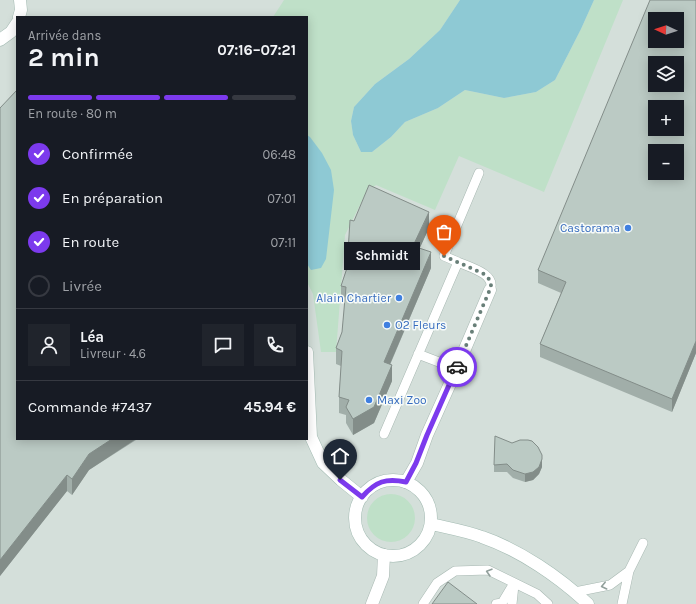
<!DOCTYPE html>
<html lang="fr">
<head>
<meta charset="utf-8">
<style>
	body { margin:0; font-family:Karla,sans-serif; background:#20242c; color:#f1f3f6; height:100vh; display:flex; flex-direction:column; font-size:15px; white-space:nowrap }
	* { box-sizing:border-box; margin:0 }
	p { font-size:13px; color:#9ea1a6 }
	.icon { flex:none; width:22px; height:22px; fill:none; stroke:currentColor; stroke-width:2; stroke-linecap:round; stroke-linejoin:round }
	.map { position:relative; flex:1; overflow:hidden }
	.side { position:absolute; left:16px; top:16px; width:292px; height:424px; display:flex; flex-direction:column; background:#171b24; border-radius:0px; box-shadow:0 2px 10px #0003 }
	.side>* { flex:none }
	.needle { width:26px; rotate:273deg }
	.buttons { position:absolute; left:648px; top:12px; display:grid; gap:8px }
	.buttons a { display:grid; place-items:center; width:36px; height:36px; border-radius:0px; background:#171b24; box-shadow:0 2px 10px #0003; font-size:20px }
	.pin { position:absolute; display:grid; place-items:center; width:34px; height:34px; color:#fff; margin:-41px -17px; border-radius:50% 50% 50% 0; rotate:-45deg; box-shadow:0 0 4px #0007 }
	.pin .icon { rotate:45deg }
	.courier { position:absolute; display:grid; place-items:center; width:40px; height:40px; margin:-20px; border:3px solid #7c3aed; border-radius:50%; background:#fff; color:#222; box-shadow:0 1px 5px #0007 }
	.bubble { position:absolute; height:28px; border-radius:0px; background:#171b24; box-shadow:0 2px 10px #0003; font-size:13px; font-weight:700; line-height:28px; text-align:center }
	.summary em { font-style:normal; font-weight:700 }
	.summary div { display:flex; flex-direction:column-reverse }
	.summary { display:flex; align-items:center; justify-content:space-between; height:68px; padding:0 12px }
	h1 { font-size:26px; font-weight:700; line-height:30px }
	.bar { display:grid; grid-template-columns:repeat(4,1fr); gap:6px 4px; align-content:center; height:48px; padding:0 12px }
	.bar i { height:5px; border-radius:3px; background:#363941 }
	.bar .selected { background:#7c3aed }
	.bar p { grid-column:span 4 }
	.line { display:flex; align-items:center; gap:10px; padding:0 12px; border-top:1px solid #363941 }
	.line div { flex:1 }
	.round { display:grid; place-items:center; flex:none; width:42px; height:42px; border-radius:0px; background:#20242c }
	ol { padding:0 12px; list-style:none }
	li { display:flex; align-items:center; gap:12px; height:44px }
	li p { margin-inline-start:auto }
	li .icon { padding:4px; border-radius:50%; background:#7c3aed; color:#fff; stroke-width:4 }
	li:last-child { color:#9ea1a6 }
	li i { width:22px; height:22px; border:2px solid #363941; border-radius:50% }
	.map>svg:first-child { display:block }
	.built { fill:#d4dfda; fill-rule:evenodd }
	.green { fill:#bfe0c8 }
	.water { fill:#8ec9d4 }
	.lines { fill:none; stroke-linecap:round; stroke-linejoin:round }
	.lane-casing { stroke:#a8b8b2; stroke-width:10 }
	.street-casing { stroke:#a8b8b2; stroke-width:13 }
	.secondary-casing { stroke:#a4bbb3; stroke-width:13 }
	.lane { stroke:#fff; stroke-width:9 }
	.street { stroke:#fff; stroke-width:12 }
	.secondary { stroke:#fff; stroke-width:12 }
	.wall { fill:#a1aea9 }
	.shaded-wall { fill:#838d89 }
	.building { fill:#bbcac4; stroke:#838d89; fill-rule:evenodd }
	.oneway { stroke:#92a09c }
	.done { stroke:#687f78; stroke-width:4; stroke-dasharray:0 7.2 }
	.route { stroke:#7c3aed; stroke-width:5 }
	.shop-dot { fill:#3f7fe0; stroke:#f7fbf9; stroke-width:1.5 }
	.labels { text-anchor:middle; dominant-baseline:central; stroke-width:3; stroke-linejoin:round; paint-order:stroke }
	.shop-label { font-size:12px; fill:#366cbe; stroke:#f7fbf9; text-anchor:end }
</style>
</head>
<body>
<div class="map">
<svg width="696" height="604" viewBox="0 0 696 604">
	<rect width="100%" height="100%" fill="#e6efeb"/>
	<path class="built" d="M 0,0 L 696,0 L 696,604 L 0,604 ZM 17,17 L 307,17 L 307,439 L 17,439 ZM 655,19 L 677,19 L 677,41 L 655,41 ZM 655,63 L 677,63 L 677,85 L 655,85 ZM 655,107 L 677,107 L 677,129 L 655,129 ZM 655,151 L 677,151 L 677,173 L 655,173 Z"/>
	<path class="green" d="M 284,0 L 460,0 L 440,30 L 409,59 L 375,84 L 354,107 L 351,121 L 353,135 L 361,152 L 372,152 L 391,137 L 405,122 L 438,108 L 465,90 L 504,98 L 536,92 L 555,80 L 581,29 L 594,0 L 623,0 L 544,192 L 459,156 L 435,210 L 376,185 L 366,193 L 345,235 L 336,352 L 321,352 L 313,294 L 307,282 L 307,17 L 273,17 Z
		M367 518a24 24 0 1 1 48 0a24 24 0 1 1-48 0Z"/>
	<path class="water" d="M 460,0 L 594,0 L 581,29 L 555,80 L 536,92 L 504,98 L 465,90 L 438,108 L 405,122 L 391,137 L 372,152 L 361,152 L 353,135 L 351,121 L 354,107 L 375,84 L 409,59 L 440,30 Z
		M 307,135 L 310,137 L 322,153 L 331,170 L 334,190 L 326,259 L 321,268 L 311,270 L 307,264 Z"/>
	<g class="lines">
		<defs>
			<path id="lane" d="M 458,262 C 469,267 497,274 490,290
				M 418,354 L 457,369
				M 384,434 L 458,262 L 444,256 L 479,173
				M 575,592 L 610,585 L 629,571
				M 423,604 L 437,583 L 455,571 L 488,570 L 537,594 L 548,604
				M 496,604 L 502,603 L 514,583
				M 512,604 L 514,585
				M 622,604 L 629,571 L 643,543"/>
			<path id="street" d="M 406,482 L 417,463 L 427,435 L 453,377 L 490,290
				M 372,604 L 383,576 L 384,555"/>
			<path id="secondary" d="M 19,17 L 21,10 L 20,0
				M 0,40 L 11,32 L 17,23
				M 307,352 L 311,437 L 323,463 L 341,480 L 362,497
				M355 518a38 38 0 1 1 76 0a38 38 0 1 1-76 0Z
				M 431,524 C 448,528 466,531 482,537 C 520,550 559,577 588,604"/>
		</defs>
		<use href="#lane" class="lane-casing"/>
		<use href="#street" class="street-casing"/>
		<use href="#secondary" class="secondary-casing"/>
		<use href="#lane" class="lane"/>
		<use href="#street" class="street"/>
		<use href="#secondary" class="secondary"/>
	</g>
	<path class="wall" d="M 696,0 L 696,353 L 672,412 L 540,357 L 540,344 L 561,293 L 538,283 L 538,270 Z
		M 0,108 L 136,440 L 89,470 L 72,495 L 67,491 L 0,576 Z
		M 354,221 L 429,228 L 419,249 L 431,268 L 390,365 L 392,381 L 374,423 L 353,435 L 346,423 L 346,415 L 339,413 L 339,397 L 341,366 L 336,364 L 336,348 L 342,332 L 345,303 L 341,302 L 341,286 L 347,268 Z
		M 512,443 L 542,467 L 539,474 L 533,480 L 525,482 L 513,478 L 507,472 L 494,472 L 494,465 Z"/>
	<path class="shaded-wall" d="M 429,212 L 429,228 L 413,263 L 413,246 Z
		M 431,252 L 431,268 L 384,378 L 384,362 Z
		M 696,341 L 696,353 L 672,412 L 672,399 Z
		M 392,365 L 392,381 L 374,423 L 353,435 L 353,419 Z
		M 112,439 L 136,439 L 89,470 L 72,495 L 72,479 L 89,454 Z
		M 542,459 L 542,467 L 539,474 L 533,480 L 525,482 L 525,474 Z
		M 67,475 L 67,491 L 0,576 L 0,560 Z"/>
	<path class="building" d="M 650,0 L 696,0 L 696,341 L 672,399 L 540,344 L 566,282 L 538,270 ZM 655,19 L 677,19 L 677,41 L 655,41 ZM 655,63 L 677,63 L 677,85 L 655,85 ZM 655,107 L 677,107 L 677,129 L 655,129 ZM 655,151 L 677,151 L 677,173 L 655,173 Z
		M 17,90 L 17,439 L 112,439 L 89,454 L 72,479 L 67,475 L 0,560 L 0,108 Z
		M 369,185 L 429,212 L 413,246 L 431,252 L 384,362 L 392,365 L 374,407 L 353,419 L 346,407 L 349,400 L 339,397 L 342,351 L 336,348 L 342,332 L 346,287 L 341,286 L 347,268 L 350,220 L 354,221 Z
		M 495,436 L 512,443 L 520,440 L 528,440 L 532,441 L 538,447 L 542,455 L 542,459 L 539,467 L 533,472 L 525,474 L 513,470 L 507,464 L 494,465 Z
		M 448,582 L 477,604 L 432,604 Z"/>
	<defs><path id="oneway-chevron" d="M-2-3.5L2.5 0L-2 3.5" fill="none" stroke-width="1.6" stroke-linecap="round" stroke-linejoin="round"/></defs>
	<g class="oneway">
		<use href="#oneway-chevron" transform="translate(489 572) rotate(-164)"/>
		<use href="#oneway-chevron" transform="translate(604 586) rotate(167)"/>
	</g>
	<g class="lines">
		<path class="done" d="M 444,256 L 484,274 C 489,278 491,281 491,287 L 457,367"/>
		<path class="route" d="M 340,480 L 362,497 C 376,481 386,478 406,482 L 416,463 L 427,435 L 457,367"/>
	</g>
	<g class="shop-dot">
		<circle cx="628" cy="228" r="4"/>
		<circle cx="399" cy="298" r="4"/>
		<circle cx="387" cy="325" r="4"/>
		<circle cx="369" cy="400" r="4"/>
	</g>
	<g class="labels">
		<g class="shop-label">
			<text x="620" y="228">Castorama</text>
			<text x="391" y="298">Alain Chartier</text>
			<text x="395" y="325" text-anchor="start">O2 Fleurs</text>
			<text x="377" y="400" text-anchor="start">Maxi Zoo</text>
		</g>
	</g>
</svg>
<div class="buttons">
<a><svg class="needle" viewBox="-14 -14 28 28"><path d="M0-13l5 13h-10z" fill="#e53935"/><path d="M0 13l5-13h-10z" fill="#9ea1a6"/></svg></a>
<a><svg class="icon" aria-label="layers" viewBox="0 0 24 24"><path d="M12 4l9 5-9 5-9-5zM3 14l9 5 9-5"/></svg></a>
<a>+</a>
<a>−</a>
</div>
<div class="pin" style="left:444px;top:256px;background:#ea580c"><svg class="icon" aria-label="bag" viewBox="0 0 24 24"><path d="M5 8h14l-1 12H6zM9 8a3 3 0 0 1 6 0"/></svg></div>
<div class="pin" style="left:340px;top:480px;background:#1f2937"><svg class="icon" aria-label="home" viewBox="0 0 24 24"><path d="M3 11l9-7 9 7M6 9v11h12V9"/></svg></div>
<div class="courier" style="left:457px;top:367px"><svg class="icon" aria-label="car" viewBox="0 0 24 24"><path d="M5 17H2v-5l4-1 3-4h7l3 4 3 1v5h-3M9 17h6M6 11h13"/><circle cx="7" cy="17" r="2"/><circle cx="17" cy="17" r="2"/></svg></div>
<div class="bubble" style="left:344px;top:242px;width:76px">Schmidt</div>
<section class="side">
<div class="summary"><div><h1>2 min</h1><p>Arrivée dans</p></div><em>07:16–07:21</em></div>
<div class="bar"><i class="selected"></i><i class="selected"></i><i class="selected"></i><i></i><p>En route · 80 m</p></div>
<ol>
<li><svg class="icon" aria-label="check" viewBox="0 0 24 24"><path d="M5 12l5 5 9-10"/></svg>Confirmée<p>06:48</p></li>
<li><svg class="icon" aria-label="check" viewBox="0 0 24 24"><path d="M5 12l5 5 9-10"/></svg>En préparation<p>07:01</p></li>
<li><svg class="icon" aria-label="check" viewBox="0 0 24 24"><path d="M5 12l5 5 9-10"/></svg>En route<p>07:11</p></li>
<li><i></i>Livrée</li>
</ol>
<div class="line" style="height:72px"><a class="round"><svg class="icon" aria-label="person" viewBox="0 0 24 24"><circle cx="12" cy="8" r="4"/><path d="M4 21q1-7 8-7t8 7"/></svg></a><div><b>Léa</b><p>Livreur · 4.6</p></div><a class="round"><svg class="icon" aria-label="chat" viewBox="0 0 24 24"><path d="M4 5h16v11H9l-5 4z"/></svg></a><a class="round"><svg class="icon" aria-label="phone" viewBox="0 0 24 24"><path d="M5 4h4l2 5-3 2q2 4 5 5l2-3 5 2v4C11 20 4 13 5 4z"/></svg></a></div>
<div class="line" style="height:52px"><div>Commande #7437</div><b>45.94 €</b></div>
</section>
</div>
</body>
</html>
